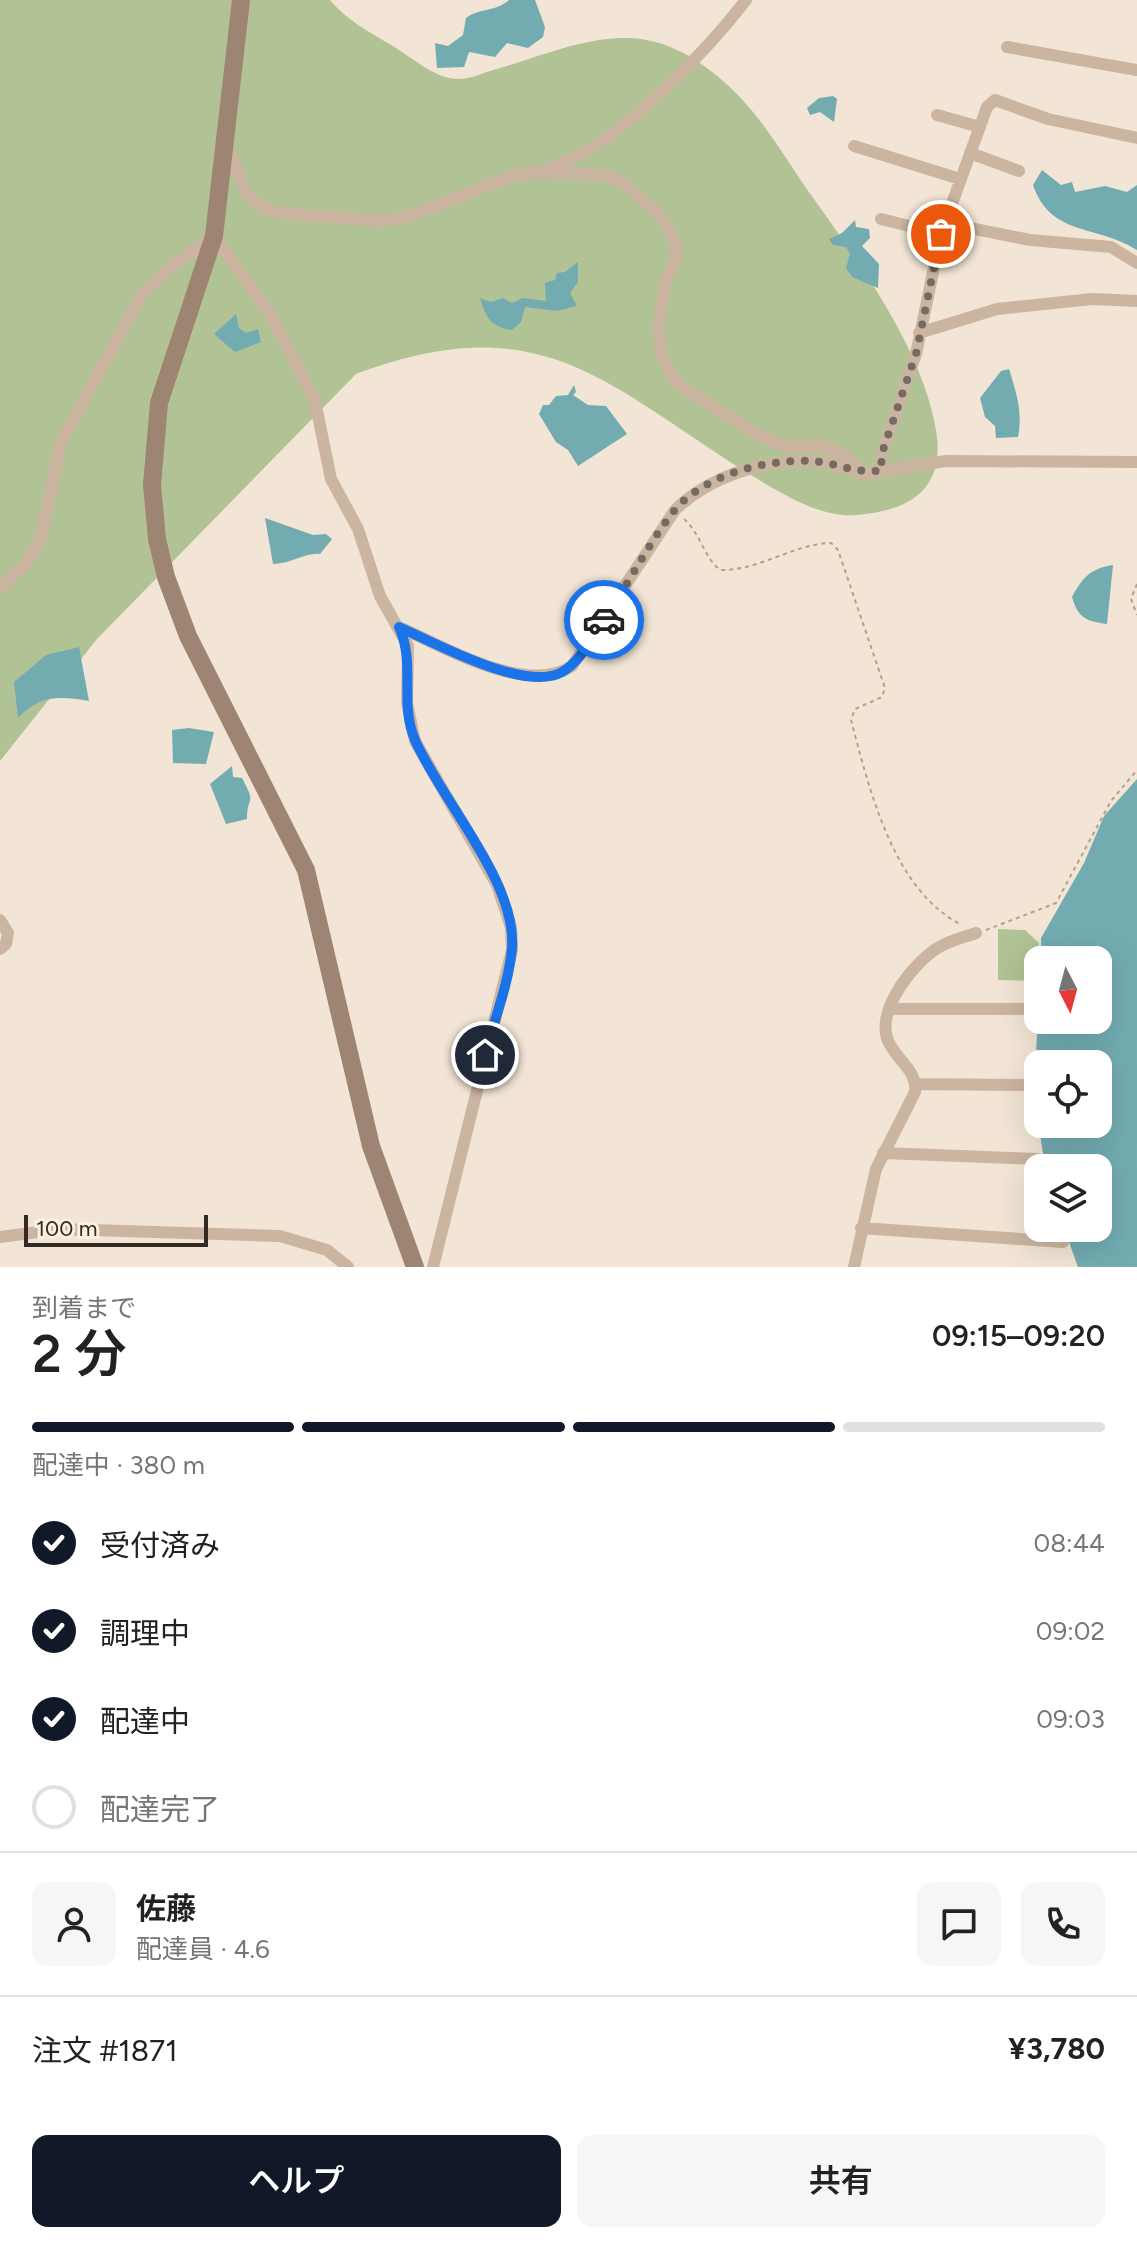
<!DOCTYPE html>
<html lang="ja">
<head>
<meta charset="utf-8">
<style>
	body { margin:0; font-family:Figtree,"Noto Sans JP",sans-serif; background:#f6f6f6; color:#222; height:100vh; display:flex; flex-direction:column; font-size:30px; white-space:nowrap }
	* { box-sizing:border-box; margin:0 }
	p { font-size:26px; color:#767676 }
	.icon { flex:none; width:44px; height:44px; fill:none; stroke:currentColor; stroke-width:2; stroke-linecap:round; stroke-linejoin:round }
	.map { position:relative; height:1267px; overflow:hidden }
	.details { display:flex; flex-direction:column; background:#fff; flex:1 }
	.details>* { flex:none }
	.needle { width:52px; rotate:174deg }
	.buttons { position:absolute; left:1024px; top:946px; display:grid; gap:16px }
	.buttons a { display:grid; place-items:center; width:88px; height:88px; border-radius:16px; background:#fff; box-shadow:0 8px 32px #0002; font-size:40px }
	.scale { position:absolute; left:24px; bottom:20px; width:184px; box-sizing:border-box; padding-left:8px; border:4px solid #342a24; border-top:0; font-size:22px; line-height:28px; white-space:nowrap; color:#342a24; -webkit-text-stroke:6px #faefe1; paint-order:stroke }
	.pin { position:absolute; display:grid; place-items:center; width:68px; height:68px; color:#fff; margin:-34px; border:4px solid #fff; border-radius:50%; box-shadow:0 2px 8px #0007 }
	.courier { position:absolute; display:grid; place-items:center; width:80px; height:80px; margin:-40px; border:6px solid #1a73e8; border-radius:50%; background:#fff; color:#222; box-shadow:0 2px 10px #0007 }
	.summary em { font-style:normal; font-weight:600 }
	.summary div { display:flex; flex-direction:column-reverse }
	.summary { display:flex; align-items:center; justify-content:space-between; height:136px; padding:0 32px }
	h1 { font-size:52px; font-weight:600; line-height:60px }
	.bar { display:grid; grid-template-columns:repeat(4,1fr); gap:12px 8px; align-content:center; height:96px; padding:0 32px }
	.bar i { height:10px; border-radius:6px; background:#e0e0e0 }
	.bar .active { background:#111827 }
	.bar p { grid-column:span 4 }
	.line { display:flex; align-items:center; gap:20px; padding:0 32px; border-top:2px solid #e0e0e0 }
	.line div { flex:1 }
	.round { display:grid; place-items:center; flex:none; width:84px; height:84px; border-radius:16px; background:#f6f6f6 }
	ol { padding:0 32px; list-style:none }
	li { display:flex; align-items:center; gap:24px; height:88px }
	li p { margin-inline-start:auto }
	li .icon { padding:8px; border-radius:50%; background:#111827; color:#fff; stroke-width:4 }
	li:last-child { color:#767676 }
	li i { width:44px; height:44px; border:4px solid #e0e0e0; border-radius:50% }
	.button { display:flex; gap:16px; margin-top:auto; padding:16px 32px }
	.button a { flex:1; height:92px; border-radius:16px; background:#111827; color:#fff; font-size:32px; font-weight:600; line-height:92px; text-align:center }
	.button a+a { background:#f6f6f6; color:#222 }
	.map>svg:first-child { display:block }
	.green { fill:#b1c294 }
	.water { fill:#72acb1; fill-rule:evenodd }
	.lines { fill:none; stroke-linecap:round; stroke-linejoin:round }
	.path { stroke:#b69f8a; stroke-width:2; stroke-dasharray:4 4; stroke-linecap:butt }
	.street { stroke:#cbb5a0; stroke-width:12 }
	.secondary { stroke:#9e8472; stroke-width:18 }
	.done { stroke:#766b62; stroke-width:8; stroke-dasharray:0 14.4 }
	.route { stroke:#1a73e8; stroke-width:10 }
</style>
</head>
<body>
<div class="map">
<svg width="1137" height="1267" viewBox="0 0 1137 1267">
	<rect width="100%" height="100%" fill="#f2e5d5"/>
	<path class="green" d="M 0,0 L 330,0 C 348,21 368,31 391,45 C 412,57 434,79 459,79 C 471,79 485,72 497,69 C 543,56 598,31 646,40 C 686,46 728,81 753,112 C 772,135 789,163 806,188 C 855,257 922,346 936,430 C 946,490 909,511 856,515 C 822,518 784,495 756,478 C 605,385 545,304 356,374 L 97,639 L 0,761 Z
		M 998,929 L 1025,930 L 1039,943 L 1036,981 L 998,980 Z"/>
	<path class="water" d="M 509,0 L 535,0 L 545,27 L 543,37 L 528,48 L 507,43 L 495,57 L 469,52 L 464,67 L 437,68 L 435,43 L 448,46 L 463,35 L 466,18 C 479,8 496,12 509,0 Z
		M 833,96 L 837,99 L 834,122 L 820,112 L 810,115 L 807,108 L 819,98 Z
		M 1042,170 L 1061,185 L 1072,182 L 1075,192 L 1105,186 L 1127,192 L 1137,185 L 1137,250 C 1096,224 1051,237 1033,185 Z
		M 855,220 L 856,227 L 869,229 L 870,238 L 862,246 L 879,264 L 878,288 L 852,277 L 846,268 L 850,254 L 846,247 L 833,245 L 829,239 L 842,233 Z
		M 578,262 L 578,282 L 570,293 L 577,306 L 557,311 L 525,307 L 521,322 L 512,330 C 491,327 486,318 480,298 L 491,302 L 503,298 L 512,303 L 523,298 L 546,301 L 545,283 L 555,280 L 557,273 L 565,272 Z
		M 236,314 L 239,328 L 246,333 L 258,329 L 261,342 L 235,352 L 214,334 Z
		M 1009,369 C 1016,391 1023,413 1018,437 L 996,438 L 995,426 L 985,417 L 980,398 L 1001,371 Z
		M 574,385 L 576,392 L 573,395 L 588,405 L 606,406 L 627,434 L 578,466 L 568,450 L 556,442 L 539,414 L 543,405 L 549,405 L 556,396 L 568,395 Z
		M 265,518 L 313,535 L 326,534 L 332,539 L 320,554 C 307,552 290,564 273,564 Z
		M 1113,565 L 1107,624 C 1086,621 1078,618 1072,597 C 1082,578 1091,568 1113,565 Z
		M 79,647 L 89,701 C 59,696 39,695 18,718 L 14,682 L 46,655 Z
		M 189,728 L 214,732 L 206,764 L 173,763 L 172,730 Z
		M 232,766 L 233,777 L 242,778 C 257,806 247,794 247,819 L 226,824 L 210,784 Z
		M 1137,779 L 1137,1267 L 1078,1267 L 1064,1228 L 1098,1228 L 1098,1168 L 1046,1168 C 1035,1117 1034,1072 1038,1020 L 1098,1020 L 1098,960 L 1041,960 L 1041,938 L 1084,863 L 1104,816 ZM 1038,1064 L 1098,1064 L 1098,1124 L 1038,1124 Z"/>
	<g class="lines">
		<path class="path" d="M 684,519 C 701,534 703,556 720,570 C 759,571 793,544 831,543 L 838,550 L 885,688 L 882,697 L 855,709 L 851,720 C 869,788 893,891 962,925
			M 1137,584 L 1131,599 L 1137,615
			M 986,930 L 1056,903 L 1111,801 L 1137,770"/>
		<path class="street" d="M 1007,47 L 1137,70
			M 937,115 L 980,127
			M 226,143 L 247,195 L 268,210 L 289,214 L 382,221 L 416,214 L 512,176 L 535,172 L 605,175 L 622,182 L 656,211 L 675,239 L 676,259 L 665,282 L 658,333 L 663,360 L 679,385 L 756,434 L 788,447 L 821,445 L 848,457 L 864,474 L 946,461 L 1137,462
			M 854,146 L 960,179
			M 970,153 L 1019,171
			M 547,169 C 611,151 705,53 746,0
			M 881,219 L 941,234
			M 945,223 L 1030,240 L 1111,247 L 1137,263
			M 919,333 L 997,309 L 1092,299 L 1137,301
			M 882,470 L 881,456 L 916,354 L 941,234 L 987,107 L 995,100 L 1048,119 L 1137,138
			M 0,588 L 25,564 L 40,542 L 61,442 L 142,294 L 168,269 L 214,236 L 271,315 L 315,401 L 331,479 L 358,529 L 380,596 L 408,646 L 407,703 L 415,741 L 497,885 L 511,927 L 512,950 L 433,1267
			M 399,627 C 445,647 526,696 572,666 L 675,510 C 709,477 761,460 809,461 C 827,461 847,469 864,474
			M 0,920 L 8,933 L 6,944 L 0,949
			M 891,1009 L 1033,1009
			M 916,1084 L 1028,1085
			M 883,1153 L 1038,1159
			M 861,1228 L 1063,1242
			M 0,1237 L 61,1229 L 280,1236 L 327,1250 L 348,1267
			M 854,1267 L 876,1169 L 915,1092 C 918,1069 893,1058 887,1038 C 878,1007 915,960 941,946 C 952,940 965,937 976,933"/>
		<path class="secondary" d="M 241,0 L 214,236 L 159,403 L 152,485 L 157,539 L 166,577 L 188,636 L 306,870 L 371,1146 L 415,1267"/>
	</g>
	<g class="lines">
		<path class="done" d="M 604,620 C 628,585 648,544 674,511 C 703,475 766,459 810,461 C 836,462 856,475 882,470 L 881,456 L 916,354 L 941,234"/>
		<path class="route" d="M 485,1055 C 494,1021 509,983 512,948 C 517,882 441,800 415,740 C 399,703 416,664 399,627 C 435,643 526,693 562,672 C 580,662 592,637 604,620"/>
	</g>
</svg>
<div class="buttons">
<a><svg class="needle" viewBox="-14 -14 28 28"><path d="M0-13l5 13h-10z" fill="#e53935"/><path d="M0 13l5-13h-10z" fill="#767676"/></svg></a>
<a><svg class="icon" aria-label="locate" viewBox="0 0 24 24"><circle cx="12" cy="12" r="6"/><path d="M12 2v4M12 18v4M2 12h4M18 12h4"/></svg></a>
<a><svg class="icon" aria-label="layers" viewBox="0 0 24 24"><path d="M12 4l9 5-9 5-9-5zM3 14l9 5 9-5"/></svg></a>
</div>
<div class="scale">100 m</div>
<div class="pin" style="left:941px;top:234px;background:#ea580c"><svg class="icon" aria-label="bag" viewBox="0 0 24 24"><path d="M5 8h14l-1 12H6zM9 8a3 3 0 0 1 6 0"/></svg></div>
<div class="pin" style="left:485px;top:1055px;background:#1f2937"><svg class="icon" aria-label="home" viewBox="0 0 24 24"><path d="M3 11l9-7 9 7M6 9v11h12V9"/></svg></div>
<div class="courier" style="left:604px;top:620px"><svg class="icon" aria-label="car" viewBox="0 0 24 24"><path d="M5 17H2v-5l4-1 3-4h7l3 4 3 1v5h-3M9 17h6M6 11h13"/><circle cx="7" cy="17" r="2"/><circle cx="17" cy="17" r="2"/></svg></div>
</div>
<section class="details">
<div class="summary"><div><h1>2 分</h1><p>到着まで</p></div><em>09:15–09:20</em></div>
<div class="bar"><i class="active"></i><i class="active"></i><i class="active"></i><i></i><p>配達中 · 380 m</p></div>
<ol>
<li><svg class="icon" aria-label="check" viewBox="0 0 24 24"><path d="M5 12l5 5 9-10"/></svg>受付済み<p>08:44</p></li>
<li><svg class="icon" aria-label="check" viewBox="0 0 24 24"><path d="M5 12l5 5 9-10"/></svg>調理中<p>09:02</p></li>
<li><svg class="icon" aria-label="check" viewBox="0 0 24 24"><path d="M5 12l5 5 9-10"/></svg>配達中<p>09:03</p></li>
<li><i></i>配達完了</li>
</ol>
<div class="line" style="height:144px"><a class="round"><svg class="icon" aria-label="person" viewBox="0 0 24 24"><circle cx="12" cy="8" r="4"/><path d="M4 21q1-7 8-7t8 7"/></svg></a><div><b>佐藤</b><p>配達員 · 4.6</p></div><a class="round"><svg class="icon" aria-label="chat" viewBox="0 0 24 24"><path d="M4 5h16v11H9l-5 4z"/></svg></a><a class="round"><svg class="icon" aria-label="phone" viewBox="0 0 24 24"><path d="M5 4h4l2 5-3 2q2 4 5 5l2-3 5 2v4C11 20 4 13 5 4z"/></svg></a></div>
<div class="line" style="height:104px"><div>注文 #1871</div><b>¥3,780</b></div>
<div class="button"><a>ヘルプ</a><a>共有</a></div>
</section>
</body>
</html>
